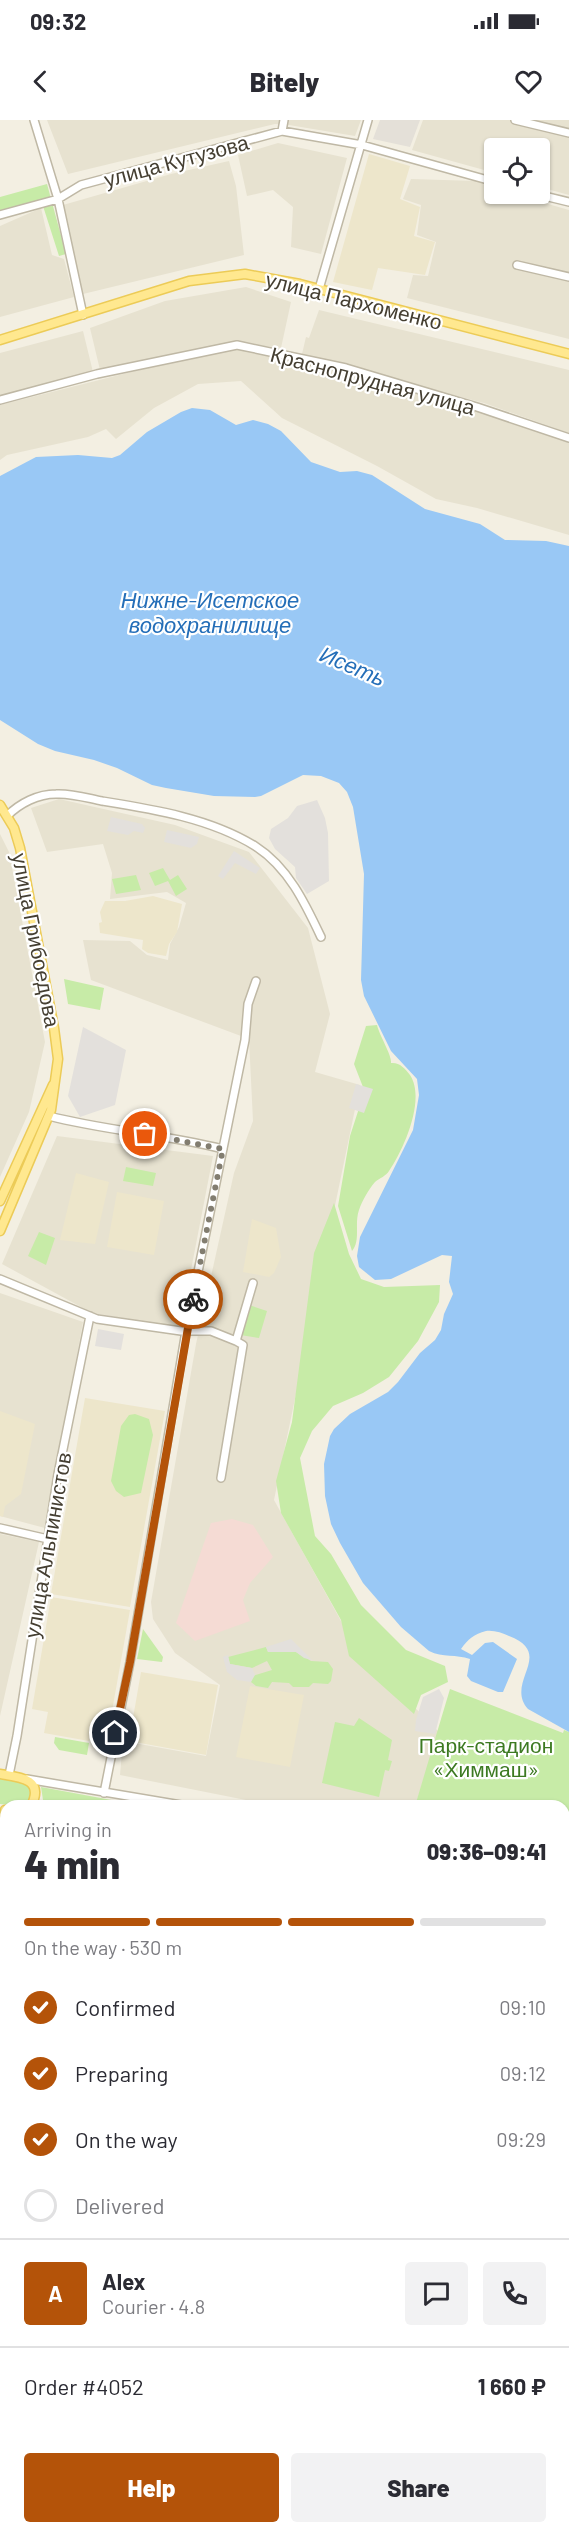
<!DOCTYPE html>
<html lang="en">
<head>
<meta charset="utf-8">
<style>
	body { margin:0; font-family:Barlow,sans-serif; background:#f2f2f3; color:#2b2b33; height:100vh; display:flex; flex-direction:column; font-size:22px; white-space:nowrap }
	* { box-sizing:border-box; margin:0 }
	p { font-size:20px; color:#7c7c81 }
	.icon { flex:none; width:33px; height:33px; fill:none; stroke:currentColor; stroke-width:2; stroke-linecap:round; stroke-linejoin:round }
	.map { position:relative; flex:1; overflow:hidden }
	.side { position:absolute; left:0px; top:1680px; width:570px; height:734px; display:flex; flex-direction:column; background:#fff; border-radius:18px 18px 0 0; box-shadow:0 2px 4px #0004 }
	.side>* { flex:none }
	.tools { position:absolute; left:484px; top:18px; display:grid; gap:12px }
	.tools a { display:grid; place-items:center; width:66px; height:66px; border-radius:6px; background:#fff; box-shadow:0 2px 4px #0004; font-size:30px }
	.pin { position:absolute; display:grid; place-items:center; width:51px; height:51px; color:#fff; margin:-26px; border:3px solid #fff; border-radius:50%; box-shadow:0 2px 6px #0007 }
	.courier { position:absolute; display:grid; place-items:center; width:60px; height:60px; margin:-30px; border:4px solid #b45309; border-radius:50%; background:#fff; color:#222; box-shadow:0 2px 8px #0007 }
	.summary em { font-style:normal; font-weight:800 }
	.summary div { display:flex; flex-direction:column-reverse }
	.summary { display:flex; align-items:center; justify-content:space-between; height:102px; padding:0 24px }
	h1 { font-size:39px; font-weight:800; line-height:45px }
	.bar { display:grid; grid-template-columns:repeat(4,1fr); gap:9px 6px; align-content:center; height:72px; padding:0 24px }
	.bar i { height:8px; border-radius:4px; background:#e1e1e2 }
	.bar .current { background:#b45309 }
	.bar p { grid-column:span 4 }
	.line { display:flex; align-items:center; gap:15px; padding:0 24px; border-top:2px solid #e1e1e2 }
	.line div { flex:1 }
	.round { display:grid; place-items:center; flex:none; width:63px; height:63px; border-radius:6px; background:#f2f2f3 }
	ol { padding:0 24px; list-style:none }
	li { display:flex; align-items:center; gap:18px; height:66px }
	li p { margin-inline-start:auto }
	li .icon { padding:6px; border-radius:50%; background:#b45309; color:#fff; stroke-width:4 }
	li:last-child { color:#7c7c81 }
	li i { width:33px; height:33px; border:3px solid #e1e1e2; border-radius:50% }
	.button { display:flex; gap:12px; margin-top:auto; padding:12px 24px }
	.button a { flex:1; height:69px; border-radius:6px; background:#b45309; color:#fff; font-size:24px; font-weight:800; line-height:69px; text-align:center }
	.button a+a { background:#f2f2f3; color:#2b2b33 }
	.status { display:flex; justify-content:space-between; align-items:center; height:42px; padding:0 30px; background:#fff; direction:ltr }
	.status svg { height:16px; fill:currentColor }
	header { display:flex; justify-content:space-between; align-items:center; height:78px; padding:0 24px; background:#fff; font-size:27px; font-weight:800 }
	.map>svg:first-child { display:block }
	.residential { fill:#e7e2d0 }
	.industrial { fill:#e4e0d8 }
	.education { fill:#ede6cb }
	.medical { fill:#f5dbd4 }
	.green { fill:#c7eba7 }
	.parking { fill:#e3e0dc }
	.water { fill:#99c8f5 }
	.lines { fill:none; stroke-linecap:round; stroke-linejoin:round }
	.minor-casing { stroke:#bfb8a5; stroke-width:10 }
	.major-casing { stroke:#eccb57; stroke-width:11 }
	.minor { stroke:#fff; stroke-width:7 }
	.major { stroke:#ffe88f; stroke-width:8 }
	.done { stroke:#827d70; stroke-width:6; stroke-dasharray:0 10.8 }
	.route { stroke:#b45309; stroke-width:8 }
	.labels { text-anchor:middle; dominant-baseline:central; stroke-width:4.5; stroke-linejoin:round; paint-order:stroke }
	.street-label { font-size:21px; fill:#453f32; stroke:#fff }
	.park-label { font-size:21px; fill:#3d7a22; stroke:#fff }
	.water-label { font-size:22px; font-style:italic; fill:#246eb8; stroke:#fff }
</style>
</head>
<body>
<div class="status"><b>09:32</b><svg viewBox="0 0 49 12"><path d="M0 12V9h3v3zM5 12V6h3v6zM10 12V3h3v9zM15 12V0h3v12zM26 1h20v11H26zM47 4h2v5h-2z"/></svg></div>
<header><svg class="icon" aria-label="back" viewBox="0 0 24 24"><path d="M15 5l-7 7 7 7"/></svg>Bitely<svg class="icon" aria-label="heart" viewBox="0 0 24 24"><path d="M12 20l-8-8c-3-5 5-10 8-4 3-6 11-1 8 4z"/></svg></header>
<div class="map">
<svg width="569" height="2413" viewBox="0 0 569 2413">
	<rect width="100%" height="100%" fill="#f3efe2"/>
	<path class="residential" d="M 47,0 L 361,0 L 355,16 L 289,5 L 275,4 L 68,54 Z
		M 423,0 L 569,0 L 569,75 L 540,67 L 540,28 L 495,28 L 495,53 L 412,30 Z
		M 278,23 L 347,38 L 321,134 L 291,127 L 293,87 L 273,70 L 247,76 L 238,35 Z
		M 229,41 L 236,66 L 244,135 L 83,174 L 63,85 L 171,54 Z
		M 411,59 L 476,61 L 495,67 L 495,74 L 513,74 L 569,90 L 569,219 L 407,178 L 413,155 L 428,156 L 436,122 L 417,115 L 421,85 L 403,79 Z
		M 41,88 L 52,135 L 64,139 L 74,177 L 0,197 L 0,106 Z
		M 246,167 L 291,182 L 281,228 L 238,223 L 100,250 L 90,208 L 165,181 Z
		M 319,190 L 569,250 L 569,313 L 484,283 L 304,236 L 302,234 L 306,217 L 309,218 Z
		M 83,211 L 93,252 L 0,276 L 0,233 Z
		M 240,229 L 307,243 L 400,266 L 477,288 L 569,323 L 569,415 L 477,388 L 436,379 L 377,346 L 282,298 L 241,261 L 198,264 L 154,288 L 116,319 L 106,309 L 88,317 L 7,335 L 0,340 L 0,285 L 139,250 Z
		M 59,679 L 175,705 L 249,732 L 308,808 L 330,894 L 315,952 L 360,965 L 274,1380 L 356,1528 L 439,1612 L 415,1686 L 276,1686 L 120,1655 L 123,1621 L 206,1636 L 220,1565 L 175,1533 L 153,1499 L 151,1482 L 196,1224 L 234,1053 L 253,1001 L 249,919 L 91,860 L 83,820 L 130,821 L 147,835 L 168,840 L 170,824 L 179,807 L 186,783 L 167,772 L 110,779 L 112,753 L 103,724 L 47,732 L 31,688 Z
		M 0,714 L 9,732 L 45,922 L 29,992 L 0,1057 Z
		M 57,1016 L 213,1036 L 180,1207 L 92,1193 L 2,1144 Z
		M 0,1173 L 83,1202 L 45,1408 L 0,1396 Z
		M 0,1414 L 39,1422 L 0,1596 Z
		M 0,1809 L 6,1813 L 6,1955 L 0,1949 Z
		M 0,2053 L 6,2058 L 6,2122 L 0,2119 Z
		M 569,2088 L 569,2227 L 564,2223 L 564,2090 Z
		M 569,2276 L 569,2413 L 553,2413 L 543,2408 L 564,2408 L 564,2282 Z"/>
	<path class="industrial" d="M 380,0 L 420,0 L 410,27 L 373,19 Z"/>
	<path class="education" d="M 369,34 L 410,46 L 400,79 L 420,87 L 414,116 L 435,122 L 425,155 L 378,148 L 372,170 L 333,162 Z
		M 153,776 L 182,784 L 177,812 L 169,824 L 166,836 L 148,833 L 142,829 L 143,820 L 100,813 L 99,803 L 102,802 L 100,792 L 105,781 L 125,781 Z
		M 76,1053 L 109,1062 L 95,1124 L 60,1120 Z
		M 117,1072 L 164,1081 L 154,1135 L 107,1127 Z
		M 252,1099 L 276,1108 L 281,1137 L 274,1153 L 269,1157 L 243,1152 Z
		M 85,1278 L 165,1291 L 130,1487 L 51,1474 Z
		M 0,1291 L 35,1304 L 21,1374 L 5,1386 L 3,1397 L 0,1396 Z
		M 51,1477 L 130,1490 L 109,1608 L 91,1605 L 89,1621 L 44,1613 L 48,1592 L 32,1589 Z
		M 141,1552 L 218,1565 L 206,1635 L 129,1621 Z
		M 250,1566 L 304,1575 L 290,1647 L 236,1637 Z"/>
	<path class="medical" d="M 232,1399 L 253,1405 L 273,1437 L 250,1463 L 243,1480 L 250,1501 L 195,1521 L 176,1503 L 211,1403 Z"/>
	<path class="green" d="M 47,64 L 66,134 L 59,136 L 43,86 L 0,94 L 0,77 Z
		M 163,748 L 170,760 L 178,755 L 187,769 L 176,776 L 168,761 L 155,766 L 149,753 Z
		M 136,755 L 141,770 L 116,774 L 112,759 Z
		M 64,859 L 104,868 L 100,890 L 68,884 Z
		M 377,905 C 380,917 392,935 391,943 C 399,942 405,948 410,955 C 426,979 404,1029 389,1051 C 386,1056 380,1058 375,1062 C 369,1069 362,1081 359,1090 C 354,1104 361,1120 352,1131 L 338,1086 L 350,1016 L 363,976 L 363,967 L 354,944 L 366,906 Z
		M 126,1047 L 156,1053 L 153,1066 L 123,1061 Z
		M 334,1083 L 349,1134 L 361,1159 L 384,1167 L 440,1165 L 439,1182 L 418,1221 L 389,1257 L 363,1273 L 333,1286 L 312,1311 L 300,1338 L 315,1416 L 331,1434 L 361,1485 L 406,1530 L 445,1546 L 448,1562 L 421,1575 L 414,1594 L 349,1536 L 341,1500 L 281,1393 L 276,1361 L 292,1302 L 314,1133 Z
		M 39,1112 L 55,1118 L 46,1145 L 28,1136 Z
		M 249,1185 L 267,1191 L 259,1218 L 240,1215 Z
		M 135,1294 L 149,1299 L 153,1315 L 141,1373 L 124,1377 L 116,1371 L 111,1361 L 121,1306 L 129,1295 Z
		M 143,1509 L 163,1537 L 162,1542 L 137,1539 Z
		M 266,1527 L 268,1532 L 296,1532 L 311,1541 L 328,1542 L 333,1549 L 331,1561 L 328,1564 L 313,1563 L 309,1567 L 293,1567 L 289,1563 L 272,1562 L 268,1568 L 256,1566 L 251,1562 L 252,1556 L 272,1550 L 267,1541 L 252,1548 L 230,1544 L 228,1537 Z
		M 450,1569 L 563,1613 L 564,1610 L 569,1612 L 569,2088 L 564,2090 L 564,1686 L 415,1686 Z
		M 359,1598 L 392,1620 L 388,1640 L 392,1641 L 389,1651 L 385,1650 L 379,1677 L 322,1663 L 335,1602 L 354,1606 Z
		M 55,1617 L 89,1623 L 87,1635 L 59,1630 L 54,1623 Z
		M 0,1657 L 26,1661 L 31,1666 C 32,1675 32,1680 24,1686 L 0,1684 Z
		M 41,1667 L 144,1686 L 40,1686 L 43,1680 Z
		M 53,2408 L 346,2408 L 355,2413 L 53,2413 Z
		M 360,2408 L 480,2408 L 490,2413 L 368,2413 Z"/>
	<path class="parking" d="M 317,680 L 325,698 L 328,713 L 329,761 L 307,774 L 296,758 L 295,747 L 275,729 L 269,718 L 271,709 L 288,698 L 297,686 Z
		M 111,697 L 142,704 L 145,708 L 143,713 L 134,711 L 128,715 L 107,711 Z
		M 167,710 L 199,717 L 197,724 L 191,728 L 164,722 Z
		M 234,731 L 260,748 L 256,754 L 235,743 L 223,759 L 218,756 Z
		M 83,907 L 126,930 L 115,985 L 80,997 L 68,976 Z
		M 356,964 L 373,969 L 364,993 L 349,988 Z
		M 98,1209 L 124,1214 L 121,1230 L 95,1226 Z
		M 291,1519 L 312,1540 L 304,1538 L 296,1532 L 268,1532 L 266,1527 Z
		M 228,1535 L 230,1544 L 252,1548 L 255,1555 L 251,1562 L 237,1560 L 227,1552 L 223,1537 Z
		M 439,1569 L 444,1578 L 435,1614 L 415,1611 L 416,1600 L 423,1577 Z"/>
	<path class="water" d="M 192,288 L 210,290 L 236,305 L 253,300 L 268,304 L 281,311 L 311,342 L 340,352 L 357,351 L 372,355 L 425,389 L 480,404 L 505,420 L 546,421 L 569,426 L 569,1612 L 528,1589 C 504,1562 556,1534 509,1516 C 502,1513 494,1510 486,1511 C 474,1514 468,1519 461,1529 L 472,1535 L 485,1523 L 493,1522 L 517,1539 L 503,1572 L 498,1572 L 471,1561 L 467,1556 L 470,1539 C 456,1534 443,1538 429,1531 L 401,1507 L 363,1463 L 340,1423 L 331,1404 L 325,1376 L 324,1344 L 330,1316 L 334,1309 L 350,1294 L 388,1272 L 398,1262 L 420,1233 L 435,1220 L 441,1210 L 444,1194 L 453,1174 L 449,1162 L 452,1136 L 442,1135 L 391,1159 L 375,1160 L 359,1147 L 357,1136 L 360,1117 L 413,1010 L 419,975 L 417,959 L 391,931 L 364,876 L 361,860 L 364,754 L 353,687 L 347,672 L 339,663 L 321,656 L 303,655 L 261,676 L 255,677 L 214,676 L 166,668 L 152,665 L 117,648 L 94,640 L 55,631 L 38,624 L 0,600 L 0,356 L 36,337 L 78,335 L 112,338 L 120,335 L 147,312 L 181,292 Z"/>
	<g class="lines">
		<defs>
			<path id="minor" d="M 34,0 L 58,79 L 83,195
				M 515,0 L 569,13
				M 282,11 L 284,0
				M 536,74 L 569,82
				M 0,95 L 58,79 L 81,65 L 282,11 L 362,25 L 495,62
				M 517,145 L 569,157
				M 319,169 L 368,0
				M 0,280 L 97,254 L 237,225 L 346,248 L 477,287 L 569,318
				M 7,696 C 20,683 38,674 56,674 C 71,673 87,678 102,681 C 152,689 210,698 255,726 C 288,747 305,783 321,817
				M 49,996 C 106,1011 165,1014 223,1029
				M 0,1159 L 97,1199 L 181,1211 L 211,1211 L 236,1221
				M 221,1358 L 243,1225 L 236,1221 L 253,1163
				M 0,1408 L 48,1419
				M 9,1655 L 17,1616 L 58,1354 L 90,1196
				M 27,1659 L 187,1686
				M 104,1673 L 130,1542 L 186,1211 L 245,920 L 248,884 L 256,861
				M 0,1798 L 6,1802
				M 0,1957 L 6,1963
				M 0,1999 L 6,1993
				M 0,2047 L 6,2052
				M 0,2269 L 6,2263
				M 564,2272 L 569,2266
				M 0,2399 L 6,2407
				M 44,2408 L 44,2413
				M 530,2408 L 538,2413"/>
			<path id="major" d="M 0,220 L 189,161 L 245,154 L 300,164 L 569,234
				M 0,685 L 14,708 L 20,728 L 54,908 L 58,939 L 51,990 L 0,1111
				M 0,1081 L 53,965
				M 0,1654 C 20,1657 45,1659 31,1686
				M 0,1715 L 5,1690"/>
		</defs>
		<use href="#minor" class="minor-casing"/>
		<use href="#major" class="major-casing"/>
		<use href="#minor" class="minor"/>
		<use href="#major" class="major"/>
	</g>
	<g class="lines">
		<path class="done" d="M 145,1014 L 223,1029 L 193,1179"/>
		<path class="route" d="M 115,1613 L 130,1542 L 193,1179"/>
	</g>
	<g class="labels">
		<g class="street-label">
			<text transform="translate(176 40) rotate(-15)">улица Кутузова</text>
			<text transform="translate(354 180) rotate(14)">улица Пархоменко</text>
			<text transform="translate(373 260) rotate(15)">Краснопрудная улица</text>
			<text transform="translate(37 820) rotate(79)">улица Грибоедова</text>
			<text transform="translate(47 1425) rotate(-80)">улица Альпинистов</text>
		</g>
		<g class="park-label">
			<text x="486" y="1624">Парк-стадион<tspan x="486" dy="24">«Химмаш»</tspan></text>
		</g>
		<g class="water-label">
			<text x="210" y="479">Нижне-Исетское<tspan x="210" dy="25">водохранилище</tspan></text>
			<text transform="translate(353 545) rotate(23)">Исеть</text>
		</g>
	</g>
</svg>
<div class="tools">
<a><svg class="icon" aria-label="locate" viewBox="0 0 24 24"><circle cx="12" cy="12" r="6"/><path d="M12 2v4M12 18v4M2 12h4M18 12h4"/></svg></a>
</div>
<div class="pin" style="left:145px;top:1014px;background:#ea580c"><svg class="icon" aria-label="bag" viewBox="0 0 24 24"><path d="M5 8h14l-1 12H6zM9 8a3 3 0 0 1 6 0"/></svg></div>
<div class="pin" style="left:115px;top:1613px;background:#1f2937"><svg class="icon" aria-label="home" viewBox="0 0 24 24"><path d="M3 11l9-7 9 7M6 9v11h12V9"/></svg></div>
<div class="courier" style="left:193px;top:1179px"><svg class="icon" aria-label="bike" viewBox="0 0 24 24"><circle cx="6" cy="16" r="4"/><circle cx="18" cy="16" r="4"/><path d="M6 16l4-8h5l3 8M10 8l3 8H6M13 5h3"/></svg></div>
<section class="side">
<div class="summary"><div><h1>4 min</h1><p>Arriving in</p></div><em>09:36–09:41</em></div>
<div class="bar"><i class="current"></i><i class="current"></i><i class="current"></i><i></i><p>On the way · 530 m</p></div>
<ol>
<li><svg class="icon" aria-label="check" viewBox="0 0 24 24"><path d="M5 12l5 5 9-10"/></svg>Confirmed<p>09:10</p></li>
<li><svg class="icon" aria-label="check" viewBox="0 0 24 24"><path d="M5 12l5 5 9-10"/></svg>Preparing<p>09:12</p></li>
<li><svg class="icon" aria-label="check" viewBox="0 0 24 24"><path d="M5 12l5 5 9-10"/></svg>On the way<p>09:29</p></li>
<li><i></i>Delivered</li>
</ol>
<div class="line" style="height:108px"><b class="round" style="background:#b45309;color:#fff">A</b><div><b>Alex</b><p>Courier · 4.8</p></div><a class="round"><svg class="icon" aria-label="chat" viewBox="0 0 24 24"><path d="M4 5h16v11H9l-5 4z"/></svg></a><a class="round"><svg class="icon" aria-label="phone" viewBox="0 0 24 24"><path d="M5 4h4l2 5-3 2q2 4 5 5l2-3 5 2v4C11 20 4 13 5 4z"/></svg></a></div>
<div class="line" style="height:78px"><div>Order #4052</div><b>1 660 ₽</b></div>
<div class="button"><a>Help</a><a>Share</a></div>
</section>
</div>
</body>
</html>
